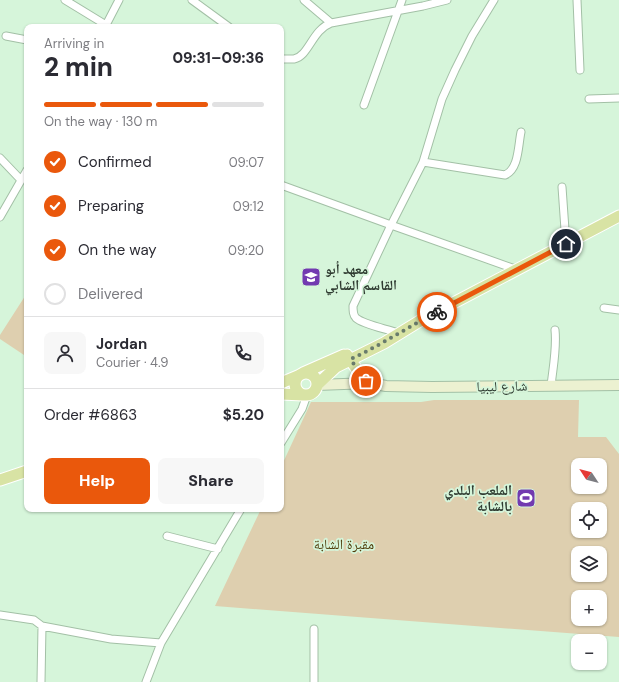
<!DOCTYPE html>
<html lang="en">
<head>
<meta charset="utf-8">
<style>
	body { margin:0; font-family:"DM Sans","Noto Naskh Arabic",sans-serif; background:#f7f7f7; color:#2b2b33; height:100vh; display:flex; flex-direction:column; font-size:15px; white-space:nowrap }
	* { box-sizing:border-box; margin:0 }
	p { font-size:13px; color:#7c7c81 }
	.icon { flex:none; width:22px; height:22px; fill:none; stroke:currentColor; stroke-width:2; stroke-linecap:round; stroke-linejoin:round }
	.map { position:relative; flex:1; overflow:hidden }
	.sheet { position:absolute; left:24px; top:24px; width:260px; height:488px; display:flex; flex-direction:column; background:#fff; border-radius:8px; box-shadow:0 1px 3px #0004 }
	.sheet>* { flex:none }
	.needle { width:26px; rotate:306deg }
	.tools { position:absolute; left:571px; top:458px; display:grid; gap:8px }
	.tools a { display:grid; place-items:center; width:36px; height:36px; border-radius:8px; background:#fff; box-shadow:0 1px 3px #0004; font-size:20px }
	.pin { position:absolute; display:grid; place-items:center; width:34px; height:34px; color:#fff; margin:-17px; border:2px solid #fff; border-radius:50%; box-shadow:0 1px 4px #0007 }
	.courier { position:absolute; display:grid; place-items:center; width:40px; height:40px; margin:-20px; border:3px solid #ea580c; border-radius:50%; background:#fff; color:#222; box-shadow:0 1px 5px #0007 }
	.head em { font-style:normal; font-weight:800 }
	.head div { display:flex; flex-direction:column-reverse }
	.head { display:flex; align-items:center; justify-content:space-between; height:68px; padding:0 20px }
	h1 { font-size:26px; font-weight:800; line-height:30px }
	.bar { display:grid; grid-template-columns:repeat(4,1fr); gap:6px 4px; align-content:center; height:48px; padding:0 20px }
	.bar i { height:5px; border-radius:3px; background:#e1e1e2 }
	.bar .on { background:#ea580c }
	.bar p { grid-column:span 4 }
	.line { display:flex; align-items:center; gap:10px; padding:0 20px; border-top:1px solid #e1e1e2 }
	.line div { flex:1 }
	.round { display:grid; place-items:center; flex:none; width:42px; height:42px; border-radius:8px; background:#f7f7f7 }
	ol { padding:0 20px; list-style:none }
	li { display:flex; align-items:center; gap:12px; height:44px }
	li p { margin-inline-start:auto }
	li .icon { padding:4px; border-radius:50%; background:#ea580c; color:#fff; stroke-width:4 }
	li:last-child { color:#7c7c81 }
	li i { width:22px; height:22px; border:2px solid #e1e1e2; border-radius:50% }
	.primary-button { display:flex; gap:8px; margin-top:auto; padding:8px 20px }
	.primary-button a { flex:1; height:46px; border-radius:8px; background:#ea580c; color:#fff; font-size:16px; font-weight:800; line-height:46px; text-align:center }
	.primary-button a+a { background:#f7f7f7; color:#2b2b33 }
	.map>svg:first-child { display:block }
	.green { fill:#decfaf; fill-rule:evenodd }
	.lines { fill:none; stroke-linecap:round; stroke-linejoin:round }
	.minor-casing { stroke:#a3c0a6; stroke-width:9 }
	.secondary-casing { stroke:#a3c0a6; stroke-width:12 }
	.primary-casing { stroke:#fff; stroke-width:13 }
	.minor { stroke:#fff; stroke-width:7 }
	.secondary { stroke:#ecf1d1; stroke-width:10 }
	.primary { stroke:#d8e3a4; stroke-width:11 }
	.done { stroke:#697c6c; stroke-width:4; stroke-dasharray:0 7.2 }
	.route { stroke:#ea580c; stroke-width:5 }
	.labels { text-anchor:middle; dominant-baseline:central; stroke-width:3.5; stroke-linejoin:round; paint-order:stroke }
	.poi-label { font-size:14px; font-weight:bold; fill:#2f3b31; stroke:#d6f5da; text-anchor:start }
	.street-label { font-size:14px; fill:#2f3b31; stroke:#d6f5da }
	.park-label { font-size:14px; fill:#513e0c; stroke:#d6f5da }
</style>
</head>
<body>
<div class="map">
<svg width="619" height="682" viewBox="0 0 619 682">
	<rect width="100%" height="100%" fill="#d6f5da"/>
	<path class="green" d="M 27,293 L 27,357 L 0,339 L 0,335 Z
		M 434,400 L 579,400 L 578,437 L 606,437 L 619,454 L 619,637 L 215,606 L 261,509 L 281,509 L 281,467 L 311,402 L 421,402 ZM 578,465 L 600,465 L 600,487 L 578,487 ZM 578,509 L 600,509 L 600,531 L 578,531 ZM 578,553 L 600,553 L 600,575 L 578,575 ZM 578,597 L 600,597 L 600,619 L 578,619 Z"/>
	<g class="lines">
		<defs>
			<path id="minor" d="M 65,0 L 106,25
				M 192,0 L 229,27
				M 304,0 L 331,23
				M 494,0 L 472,36 L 455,70 L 442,99 L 423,162 L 391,225 L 518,270
				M 577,0 L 580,70
				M 105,27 L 119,0
				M 6,36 L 27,40
				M 281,59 C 285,59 290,59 294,59 C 309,56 312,30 331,23 L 423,6 L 447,0
				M 589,99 L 619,98
				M 364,105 L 402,0
				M 0,158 L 21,180
				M 423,162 L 505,175 C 519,169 518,146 521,132
				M 281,185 L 391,225 L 353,306 C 353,311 353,315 356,318 C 364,325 388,329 398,333
				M 562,187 L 566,244
				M 0,217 L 27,170
				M 604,308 L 619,310
				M 551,386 C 553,367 557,348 555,330
				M 281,443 L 302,409 L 307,395
				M 167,536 L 218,549
				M 0,615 L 34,620 L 42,626 L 111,639 L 161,643
				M 314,629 L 314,682
				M 41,682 L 42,626
				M 146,682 L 161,643 L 241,509"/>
			<path id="secondary" d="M 317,385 L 370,383 L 386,386 L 432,387 L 619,385"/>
			<path id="primary" d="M 347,355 L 360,374 L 370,383
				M295 384a11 11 0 1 1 22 0a11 11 0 1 1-22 0Z
				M 303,373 L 344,355
				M 281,383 L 300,375
				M 317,385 L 336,367 L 384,343 L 423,319 L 619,216
				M 281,394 L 303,395
				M 0,480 L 27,471"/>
		</defs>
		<use href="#minor" class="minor-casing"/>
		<use href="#secondary" class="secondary-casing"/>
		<use href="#primary" class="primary-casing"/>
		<use href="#minor" class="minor"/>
		<use href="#secondary" class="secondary"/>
		<use href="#primary" class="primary"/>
	</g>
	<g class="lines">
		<path class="done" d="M 366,381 L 357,370 L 351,359 C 381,345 408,327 437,312"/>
		<path class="route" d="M 437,312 L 566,244"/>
	</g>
	<defs>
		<symbol id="school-square" viewBox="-11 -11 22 22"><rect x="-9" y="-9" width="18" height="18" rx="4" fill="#723ab0" stroke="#d6f5da"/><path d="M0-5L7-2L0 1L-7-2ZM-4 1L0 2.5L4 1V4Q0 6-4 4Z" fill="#fff"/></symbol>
		<symbol id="stadium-square" viewBox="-11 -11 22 22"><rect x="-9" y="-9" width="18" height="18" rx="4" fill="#723ab0" stroke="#d6f5da"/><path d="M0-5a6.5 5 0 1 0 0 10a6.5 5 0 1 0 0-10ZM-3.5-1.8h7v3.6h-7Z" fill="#fff"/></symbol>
	</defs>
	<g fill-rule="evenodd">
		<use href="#school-square" x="300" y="266" width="22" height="22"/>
		<use href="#stadium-square" x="515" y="487" width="22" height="22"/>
	</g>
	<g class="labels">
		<g class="poi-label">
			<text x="325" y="269">معهد أبو<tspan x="325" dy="16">القاسم الشابي</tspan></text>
			<text x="512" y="490" text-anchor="end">الملعب البلدي<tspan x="512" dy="16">بالشابة</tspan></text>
		</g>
		<g class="street-label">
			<text transform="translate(502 386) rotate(-1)">شارع ليبيا</text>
		</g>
		<g class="park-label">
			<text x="344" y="544">مقبرة الشابة</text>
		</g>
	</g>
</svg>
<div class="tools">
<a><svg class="needle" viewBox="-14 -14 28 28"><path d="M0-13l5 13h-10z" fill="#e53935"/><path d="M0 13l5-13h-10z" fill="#7c7c81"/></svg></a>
<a><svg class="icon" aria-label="locate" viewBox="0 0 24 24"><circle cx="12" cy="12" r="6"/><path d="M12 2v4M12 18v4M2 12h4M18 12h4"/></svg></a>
<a><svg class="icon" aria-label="layers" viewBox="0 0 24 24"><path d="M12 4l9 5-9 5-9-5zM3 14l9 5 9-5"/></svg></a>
<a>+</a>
<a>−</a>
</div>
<div class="pin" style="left:366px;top:381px;background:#ea580c"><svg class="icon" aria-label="bag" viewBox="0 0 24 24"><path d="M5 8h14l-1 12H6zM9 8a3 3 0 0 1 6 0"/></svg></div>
<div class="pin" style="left:566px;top:244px;background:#1f2937"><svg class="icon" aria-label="home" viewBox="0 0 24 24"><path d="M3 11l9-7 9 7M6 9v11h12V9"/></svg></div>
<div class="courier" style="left:437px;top:312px"><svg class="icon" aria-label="bike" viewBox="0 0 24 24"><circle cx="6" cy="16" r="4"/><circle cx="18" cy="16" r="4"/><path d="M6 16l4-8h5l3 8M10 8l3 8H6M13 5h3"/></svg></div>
<section class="sheet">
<div class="head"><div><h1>2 min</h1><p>Arriving in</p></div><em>09:31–09:36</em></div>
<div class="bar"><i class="on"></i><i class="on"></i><i class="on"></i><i></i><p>On the way · 130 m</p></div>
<ol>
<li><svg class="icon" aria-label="check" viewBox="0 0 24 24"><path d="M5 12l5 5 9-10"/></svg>Confirmed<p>09:07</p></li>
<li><svg class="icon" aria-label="check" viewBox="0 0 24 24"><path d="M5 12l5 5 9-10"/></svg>Preparing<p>09:12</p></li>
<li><svg class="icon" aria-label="check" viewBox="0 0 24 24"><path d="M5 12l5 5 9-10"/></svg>On the way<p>09:20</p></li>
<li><i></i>Delivered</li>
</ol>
<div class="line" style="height:72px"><a class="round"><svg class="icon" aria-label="person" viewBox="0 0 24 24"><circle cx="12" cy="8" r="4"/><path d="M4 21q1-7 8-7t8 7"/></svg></a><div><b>Jordan</b><p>Courier · 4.9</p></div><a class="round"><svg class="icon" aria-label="phone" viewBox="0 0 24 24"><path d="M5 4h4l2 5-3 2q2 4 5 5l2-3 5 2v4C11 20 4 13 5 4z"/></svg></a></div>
<div class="line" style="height:52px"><div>Order #6863</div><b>$5.20</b></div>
<div class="primary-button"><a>Help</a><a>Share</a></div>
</section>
</div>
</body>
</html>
